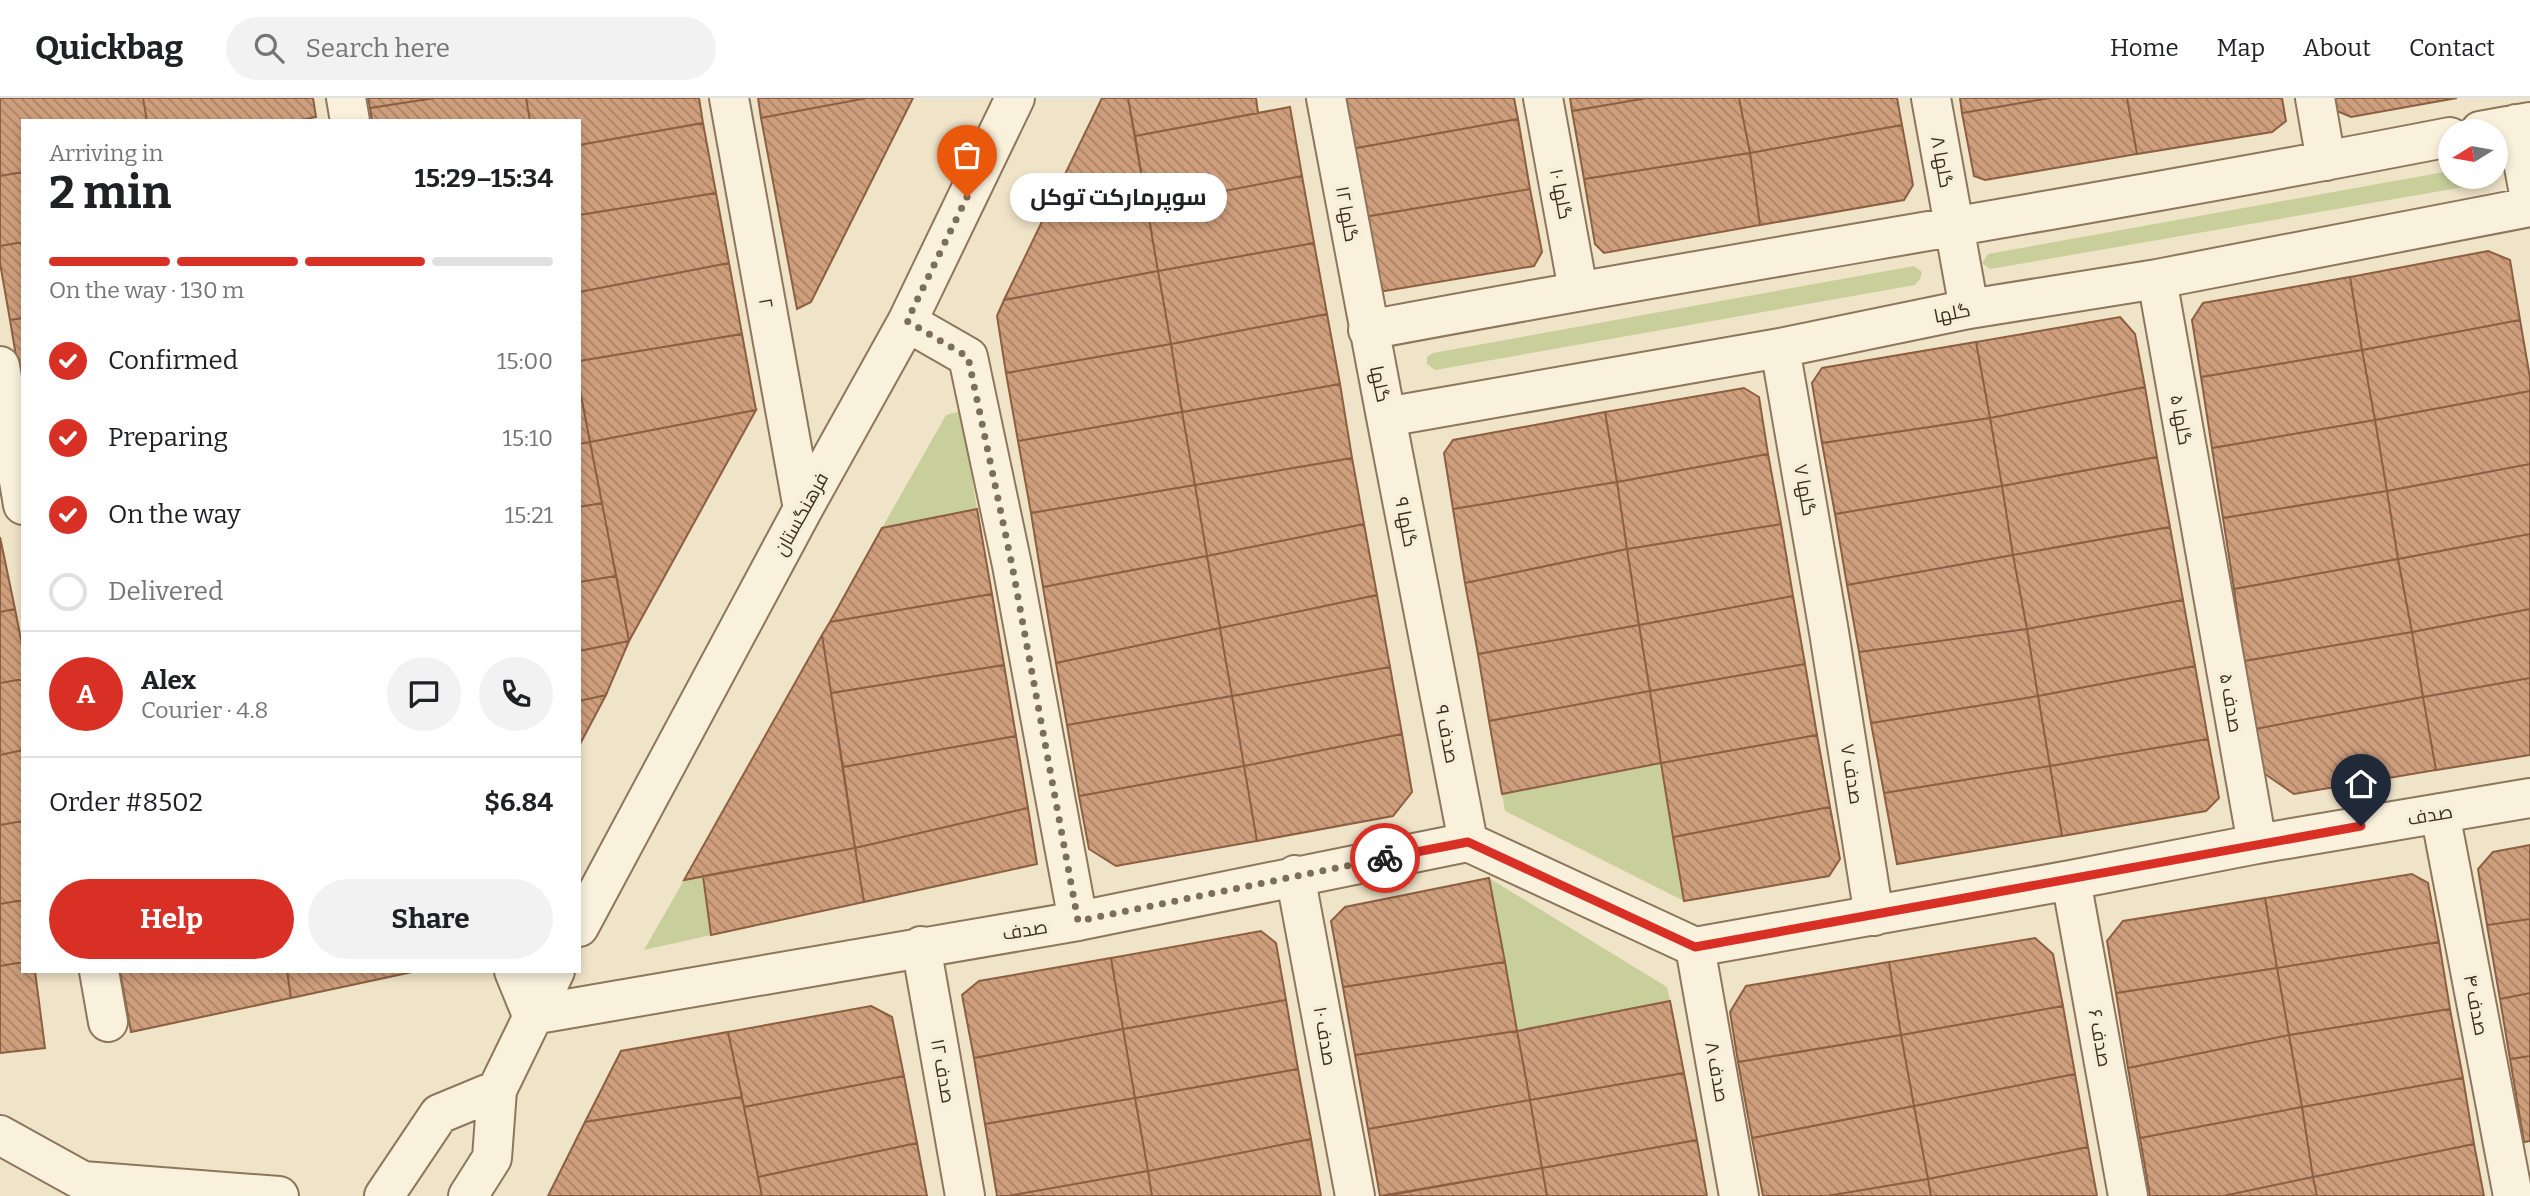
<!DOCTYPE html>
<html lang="en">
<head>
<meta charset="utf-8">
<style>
	body { margin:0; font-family:Bitter,Cairo,serif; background:#f2f2f2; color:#202124; height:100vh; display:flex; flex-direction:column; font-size:26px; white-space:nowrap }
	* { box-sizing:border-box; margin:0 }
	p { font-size:23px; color:#757577 }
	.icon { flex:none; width:38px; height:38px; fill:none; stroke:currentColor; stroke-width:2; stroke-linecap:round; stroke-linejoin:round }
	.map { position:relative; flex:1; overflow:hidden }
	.drawer { position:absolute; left:21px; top:21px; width:560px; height:854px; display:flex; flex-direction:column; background:#fff; border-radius:0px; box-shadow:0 4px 10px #0003 }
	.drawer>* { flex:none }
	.needle { width:46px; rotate:259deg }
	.fabs { position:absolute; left:2438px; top:21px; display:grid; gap:14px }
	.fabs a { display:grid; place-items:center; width:70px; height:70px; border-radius:50%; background:#fff; box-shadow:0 4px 10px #0003; font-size:35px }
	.pin { position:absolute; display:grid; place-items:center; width:60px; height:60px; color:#fff; margin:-72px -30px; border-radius:50% 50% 50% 0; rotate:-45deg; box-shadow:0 0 7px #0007 }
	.pin .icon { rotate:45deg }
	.courier { position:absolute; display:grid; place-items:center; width:70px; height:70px; margin:-35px; border:5px solid #d93025; border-radius:50%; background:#fff; color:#222; box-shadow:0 2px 9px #0007 }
	.bubble { position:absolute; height:49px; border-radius:24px; background:#fff; box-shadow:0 4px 10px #0003; font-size:23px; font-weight:700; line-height:49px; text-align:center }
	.headline em { font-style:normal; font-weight:700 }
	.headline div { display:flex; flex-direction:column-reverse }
	.headline { display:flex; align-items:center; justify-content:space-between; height:119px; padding:0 28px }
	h1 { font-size:46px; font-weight:700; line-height:52px }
	.bar { display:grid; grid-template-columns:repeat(4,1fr); gap:10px 7px; align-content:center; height:84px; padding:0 28px }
	.bar i { height:9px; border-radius:5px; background:#e0e0e0 }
	.bar .active { background:#d93025 }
	.bar p { grid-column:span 4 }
	.line { display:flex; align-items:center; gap:18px; padding:0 28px; border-top:2px solid #e0e0e0 }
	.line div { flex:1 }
	.round { display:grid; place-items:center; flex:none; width:74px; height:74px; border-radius:37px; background:#f2f2f2 }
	ol { padding:0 28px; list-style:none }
	li { display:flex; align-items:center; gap:21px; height:77px }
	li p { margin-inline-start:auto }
	li .icon { padding:7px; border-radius:50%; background:#d93025; color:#fff; stroke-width:4 }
	li:last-child { color:#757577 }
	li i { width:38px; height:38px; border:4px solid #e0e0e0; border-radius:50% }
	.button { display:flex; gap:14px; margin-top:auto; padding:14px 28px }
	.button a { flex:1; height:80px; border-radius:42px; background:#d93025; color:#fff; font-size:28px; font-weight:700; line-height:80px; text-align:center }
	.button a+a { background:#f2f2f2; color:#202124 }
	header { display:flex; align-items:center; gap:42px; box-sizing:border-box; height:98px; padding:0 35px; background:#fff; border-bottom:2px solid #e0e0e0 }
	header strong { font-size:33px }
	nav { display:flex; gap:38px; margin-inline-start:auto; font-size:24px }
	.search { width:490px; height:63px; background:#f2f2f2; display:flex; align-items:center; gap:18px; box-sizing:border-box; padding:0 24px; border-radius:38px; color:#757577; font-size:26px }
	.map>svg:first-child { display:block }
	.grass { fill:#c9cf9b }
	.building { fill:url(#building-back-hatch); stroke:#8d5f41; stroke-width:2 }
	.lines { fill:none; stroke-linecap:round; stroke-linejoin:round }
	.minor-casing { stroke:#8d765c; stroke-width:42 }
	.minor { stroke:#faf1dc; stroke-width:38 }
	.done { stroke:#7c6e5b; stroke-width:7; stroke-dasharray:0 12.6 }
	.route { stroke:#d93025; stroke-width:9 }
	.labels { text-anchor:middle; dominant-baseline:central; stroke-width:7; stroke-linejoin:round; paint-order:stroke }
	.street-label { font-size:19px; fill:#3d2e20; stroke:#f7eed8 }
</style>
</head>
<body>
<header>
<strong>Quickbag</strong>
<div class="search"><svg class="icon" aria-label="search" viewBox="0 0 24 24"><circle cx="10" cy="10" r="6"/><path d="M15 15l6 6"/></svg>Search here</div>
<nav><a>Home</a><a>Map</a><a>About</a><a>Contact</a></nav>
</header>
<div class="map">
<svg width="2530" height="1098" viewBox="0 0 2530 1098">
	<defs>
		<pattern id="building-back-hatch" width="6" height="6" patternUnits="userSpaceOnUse" patternTransform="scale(1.75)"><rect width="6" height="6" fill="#cf9f7d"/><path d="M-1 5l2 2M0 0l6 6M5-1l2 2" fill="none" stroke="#a98266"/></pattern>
	</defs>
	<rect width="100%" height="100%" fill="#f0e4c8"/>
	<path class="grass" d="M 2450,73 L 2450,79 L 2491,79 L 2487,85 L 1990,171 L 1982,165 L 1988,156 Z
		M 1914,168 L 1922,174 L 1920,181 L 1915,187 L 1435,272 L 1427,266 L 1427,259 L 1433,255 Z
		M 961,313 L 977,411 L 882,430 L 946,317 Z
		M 1661,665 L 1684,803 L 1505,713 L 1502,696 Z
		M 703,778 L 711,837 L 644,852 L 684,782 Z
		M 1489,780 L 1667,889 L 1670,903 L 1517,933 Z"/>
	<path class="building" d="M 0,0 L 143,0 L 147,23 L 23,23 L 23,74 L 0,78 Z
		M 143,0 L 313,0 L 316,19 L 296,23 L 147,23 Z
		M 368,0 L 435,0 L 370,10 Z
		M 435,0 L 526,0 L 530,23 L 372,23 L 370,10 Z
		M 526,0 L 699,0 L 703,25 L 579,47 L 579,23 L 530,23 Z
		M 758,0 L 867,0 L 761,20 Z
		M 867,0 L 913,0 L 811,204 L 797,211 L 761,20 Z
		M 1102,0 L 1128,0 L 1158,173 L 1004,202 Z
		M 1128,0 L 1256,0 L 1258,15 L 1135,38 Z
		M 1336,0 L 1514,0 L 1518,21 L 1345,52 Z
		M 1570,0 L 1647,0 L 1572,13 Z
		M 1647,0 L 1739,0 L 1750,55 L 1584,81 L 1572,13 Z
		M 1739,0 L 1897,0 L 1902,27 L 1750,55 Z
		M 1960,0 L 2050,0 L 1962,15 Z
		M 2050,0 L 2127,0 L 2137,56 L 1985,82 L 1974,78 L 1962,15 Z
		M 2127,0 L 2282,0 L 2286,23 L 2272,34 L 2137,56 Z
		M 2335,0 L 2457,0 L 2351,19 L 2337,13 Z
		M 1290,9 L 1302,78 L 1147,108 L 1135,38 Z
		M 1518,21 L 1530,91 L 1358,120 L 1345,52 Z
		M 703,25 L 716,95 L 579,117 L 579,47 Z
		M 1902,27 L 1913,87 L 1904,102 L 1760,127 L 1750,55 Z
		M 1750,55 L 1760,127 L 1604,155 L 1595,146 L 1584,81 Z
		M 23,74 L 23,144 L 0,148 L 0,78 Z
		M 1302,78 L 1314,145 L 1158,173 L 1147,108 Z
		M 1530,91 L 1542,154 L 1534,168 L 1385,193 L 1368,181 L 1358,120 Z
		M 716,95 L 729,165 L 579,194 L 579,117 Z
		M 23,144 L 23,220 L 10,222 L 0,165 L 0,148 Z
		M 1314,145 L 1327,216 L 1171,246 L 1158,173 Z
		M 2488,153 L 2510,162 L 2520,222 L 2362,252 L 2350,179 Z
		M 729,165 L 742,236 L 579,263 L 579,194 Z
		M 1158,173 L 1171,246 L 1006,275 L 997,218 L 1004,202 Z
		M 2350,179 L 2362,252 L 2201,279 L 2192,222 L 2203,205 Z
		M 1327,216 L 1340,286 L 1182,314 L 1171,246 Z
		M 2120,219 L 2135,236 L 2145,289 L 1990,320 L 1976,244 Z
		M 23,220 L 23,294 L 22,294 L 10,222 Z
		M 2520,222 L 2530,280 L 2530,293 L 2375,322 L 2362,252 Z
		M 742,236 L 756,312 L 590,344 L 579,287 L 579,263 Z
		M 1976,244 L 1990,320 L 1822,345 L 1812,285 L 1822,270 Z
		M 1171,246 L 1182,314 L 1018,343 L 1006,275 Z
		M 2362,252 L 2375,322 L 2212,350 L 2201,279 Z
		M 1340,286 L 1352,360 L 1195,387 L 1182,314 Z
		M 579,287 L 590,344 L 579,346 Z
		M 2145,289 L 2157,359 L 2002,388 L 1990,320 Z
		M 1744,290 L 1759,299 L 1768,356 L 1617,384 L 1605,314 Z
		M 2530,293 L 2530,366 L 2387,393 L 2375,322 Z
		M 756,312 L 629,543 L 590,344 Z
		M 1182,314 L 1195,387 L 1031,415 L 1018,343 Z
		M 1605,314 L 1617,384 L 1453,411 L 1444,355 L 1453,342 Z
		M 1990,320 L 2002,388 L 1835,416 L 1822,345 Z
		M 2375,322 L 2387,393 L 2223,420 L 2212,350 Z
		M 590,344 L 602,405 L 579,409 L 579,346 Z
		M 1768,356 L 1781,426 L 1627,451 L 1617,384 Z
		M 2157,359 L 2170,429 L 2013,457 L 2002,388 Z
		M 1352,360 L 1364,426 L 1207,458 L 1195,387 Z
		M 2530,366 L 2530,436 L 2398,461 L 2387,393 Z
		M 1617,384 L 1627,451 L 1465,485 L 1453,411 Z
		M 1195,387 L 1207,458 L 1043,489 L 1031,415 Z
		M 2002,388 L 2013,457 L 1847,487 L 1835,416 Z
		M 2387,393 L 2398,461 L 2234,491 L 2223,420 Z
		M 602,405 L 616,478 L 579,484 L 579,409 Z
		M 977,411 L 992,496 L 830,524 L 882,430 Z
		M 1364,426 L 1377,497 L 1220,530 L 1207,458 Z
		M 1781,426 L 1793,498 L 1639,527 L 1627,451 Z
		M 2170,429 L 2183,502 L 2027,531 L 2013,457 Z
		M 2530,436 L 2530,511 L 2412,534 L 2398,461 Z
		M 0,439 L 15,511 L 0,514 Z
		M 1627,451 L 1639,527 L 1478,556 L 1465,485 Z
		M 2013,457 L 2027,531 L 1859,554 L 1847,487 Z
		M 1207,458 L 1220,530 L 1056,565 L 1043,489 Z
		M 2398,461 L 2412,534 L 2244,563 L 2234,491 Z
		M 616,478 L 629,543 L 579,553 L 579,484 Z
		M 992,496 L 1004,567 L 831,595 L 822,537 L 830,524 Z
		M 1377,497 L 1390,569 L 1232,598 L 1220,530 Z
		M 1793,498 L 1805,566 L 1650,593 L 1639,527 Z
		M 2183,502 L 2195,568 L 2038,598 L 2027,531 Z
		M 15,511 L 23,552 L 23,581 L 0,585 L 0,514 Z
		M 2530,511 L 2530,580 L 2423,599 L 2412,534 Z
		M 1639,527 L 1650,593 L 1489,623 L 1478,556 Z
		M 1220,530 L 1232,598 L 1067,627 L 1056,565 Z
		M 2027,531 L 2038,598 L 1871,625 L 1859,554 Z
		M 2412,534 L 2423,599 L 2255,631 L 2244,563 Z
		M 822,537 L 855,750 L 684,782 Z
		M 629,543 L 606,597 L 579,603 L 579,553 Z
		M 1805,566 L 1817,637 L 1661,665 L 1650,593 Z
		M 1004,567 L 1016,638 L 843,669 L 831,595 Z
		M 2195,568 L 2208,641 L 2050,668 L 2038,598 Z
		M 1390,569 L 1402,636 L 1244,668 L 1232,598 Z
		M 2530,580 L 2530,657 L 2436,672 L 2423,599 Z
		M 23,581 L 23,652 L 0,657 L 0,585 Z
		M 1650,593 L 1661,665 L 1502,696 L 1489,623 Z
		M 606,597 L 579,648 L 579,603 Z
		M 1232,598 L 1244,668 L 1079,698 L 1067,627 Z
		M 2038,598 L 2050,668 L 1884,695 L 1871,625 Z
		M 2423,599 L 2436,672 L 2294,696 L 2262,674 L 2255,631 Z
		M 1402,636 L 1412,694 L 1393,718 L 1257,743 L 1244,668 Z
		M 1817,637 L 1830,709 L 1673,739 L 1661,665 Z
		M 1016,638 L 1028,710 L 855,750 L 843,669 Z
		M 2208,641 L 2219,700 L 2206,713 L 2062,738 L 2050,668 Z
		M 23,652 L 23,723 L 0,727 L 0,657 Z
		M 1244,668 L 1257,743 L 1116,768 L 1089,751 L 1079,698 Z
		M 2050,668 L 2062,738 L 1897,766 L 1884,695 Z
		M 1830,709 L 1840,761 L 1829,778 L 1684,803 L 1673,739 Z
		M 1028,710 L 1037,766 L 864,804 L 855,750 Z
		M 23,723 L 23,802 L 0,806 L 0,727 Z
		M 2530,747 L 2530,821 L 2487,827 L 2478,771 L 2493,754 Z
		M 855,750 L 864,804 L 711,837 L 703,778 Z
		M 2412,776 L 2428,785 L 2439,844 L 2277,870 L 2265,800 Z
		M 1489,780 L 1505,864 L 1343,889 L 1331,823 L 1345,809 Z
		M 2265,800 L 2277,870 L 2116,895 L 2107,843 L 2123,823 Z
		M 23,802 L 23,864 L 0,868 L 0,806 Z
		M 2530,821 L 2530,895 L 2500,901 L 2487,827 Z
		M 1261,833 L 1276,845 L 1286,902 L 1123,931 L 1111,860 Z
		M 2035,840 L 2053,856 L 2063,908 L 1901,937 L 1889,864 Z
		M 2439,844 L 2450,911 L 2289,937 L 2277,870 Z
		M 1111,860 L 1123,931 L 974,960 L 962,897 L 979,883 Z
		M 23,864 L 23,873 L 35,873 L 45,950 L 0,955 L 0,868 Z
		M 1505,864 L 1517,933 L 1355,957 L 1343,889 Z
		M 1889,864 L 1901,937 L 1738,964 L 1730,914 L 1746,888 Z
		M 2277,870 L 2289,937 L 2128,970 L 2116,895 Z
		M 120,873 L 287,873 L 291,900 L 131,934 Z
		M 287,873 L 417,873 L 291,900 Z
		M 2530,895 L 2530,958 L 2510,961 L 2500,901 Z
		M 1286,902 L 1298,971 L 1135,1000 L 1123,931 Z
		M 1670,903 L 1684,975 L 1530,1002 L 1517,933 Z
		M 871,908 L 892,919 L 904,978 L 744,1009 L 728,934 Z
		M 2063,908 L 2075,976 L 1914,1008 L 1901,937 Z
		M 2450,911 L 2463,980 L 2302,1009 L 2289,937 Z
		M 1123,931 L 1135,1000 L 985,1026 L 974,960 Z
		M 1517,933 L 1530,1002 L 1368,1031 L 1355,957 Z
		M 728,934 L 742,999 L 585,1024 L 621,953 Z
		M 1901,937 L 1914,1008 L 1752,1040 L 1738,964 Z
		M 2289,937 L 2302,1009 L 2140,1040 L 2128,970 Z
		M 2530,958 L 2530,1043 L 2524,1044 L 2510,961 Z
		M 1298,971 L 1311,1041 L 1148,1073 L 1135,1000 Z
		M 1684,975 L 1697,1042 L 1542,1070 L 1530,1002 Z
		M 2075,976 L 2088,1049 L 1928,1081 L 1914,1008 Z
		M 904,978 L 917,1045 L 758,1079 L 744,1009 Z
		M 2463,980 L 2474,1046 L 2313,1079 L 2302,1009 Z
		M 742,999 L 762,1098 L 548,1098 L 585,1024 Z
		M 1135,1000 L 1148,1073 L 1008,1098 L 997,1098 L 985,1026 Z
		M 1530,1002 L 1542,1070 L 1380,1098 L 1368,1031 Z
		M 1914,1008 L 1928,1081 L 1827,1098 L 1763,1098 L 1752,1040 Z
		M 2302,1009 L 2313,1079 L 2223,1098 L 2150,1098 L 2140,1040 Z
		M 1311,1041 L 1321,1098 L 1152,1098 L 1148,1073 Z
		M 1697,1042 L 1707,1098 L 1547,1098 L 1542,1070 Z
		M 917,1045 L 927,1098 L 762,1098 L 758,1079 Z
		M 2474,1046 L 2484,1098 L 2317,1098 L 2313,1079 Z
		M 2088,1049 L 2097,1098 L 1931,1098 L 1928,1081 Z
		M 1542,1070 L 1547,1098 L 1385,1098 Z
		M 1148,1073 L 1152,1098 L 1008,1098 Z
		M 2313,1079 L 2317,1098 L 2223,1098 Z
		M 1928,1081 L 1931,1098 L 1827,1098 Z"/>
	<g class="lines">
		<defs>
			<path id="minor" d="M 346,0 L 350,23
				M 729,0 L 803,411
				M 1326,0 L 1386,319 L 1780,250 L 1969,211 L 2157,181 L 2530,109
				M 1543,0 L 1578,192
				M 1931,0 L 1969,211
				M 2315,0 L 2326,63
				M 2516,26 L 2530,101
				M 2480,33 L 2530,24
				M 2157,181 L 2257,746
				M 907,224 L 968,259 L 1012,467 L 1078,823
				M 1368,232 C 1728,164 2091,109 2450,39
				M 1780,250 L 1829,534 L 1874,818
				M 0,268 L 23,407
				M 1386,319 L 1468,744
				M 2440,715 L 2513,1098
				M 1295,777 L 1355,1098
				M 2071,782 L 2128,1098
				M 579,829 L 803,411 L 907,224 L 1015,0
				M 921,848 L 965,1098
				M 1695,849 L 1739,1098
				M 99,873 L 108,924
				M 514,873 L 532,917 L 1078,823 L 1468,744 L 1695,849 L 2071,782 L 2257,746 L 2530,700
				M 497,992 L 555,873
				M 0,1037 L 83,1083 L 279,1098
				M 384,1098 L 439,1016 L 497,992 L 492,1060 L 468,1098"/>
		</defs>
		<use href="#minor" class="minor-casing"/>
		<use href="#minor" class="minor"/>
	</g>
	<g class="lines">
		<path class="done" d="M 967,99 L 907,223 L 968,259 L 1012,467 L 1078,823 L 1385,760"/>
		<path class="route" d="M 1385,760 L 1468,744 L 1695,849 L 2361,728"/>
	</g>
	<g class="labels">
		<g class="street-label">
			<text transform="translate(1942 64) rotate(80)">گلها ۸</text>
			<text transform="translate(1561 96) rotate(79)">گلها ۱۰</text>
			<text transform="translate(1347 116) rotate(80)">گلها ۱۲</text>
			<text transform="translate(766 205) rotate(80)">۲</text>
			<text transform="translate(1952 215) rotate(-11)">گلها</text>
			<text transform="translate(1380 286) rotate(78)">گلها</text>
			<text transform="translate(2181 322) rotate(80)">گلها ۵</text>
			<text transform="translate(1805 392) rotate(80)">گلها ۷</text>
			<text transform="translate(801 416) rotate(-61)">فرهنگستان</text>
			<text transform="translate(1406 424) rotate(79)">گلها ۹</text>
			<text transform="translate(2231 605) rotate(80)">صدف ۵</text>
			<text transform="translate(1447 636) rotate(79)">صدف ۹</text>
			<text transform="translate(1852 676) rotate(81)">صدف ۷</text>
			<text transform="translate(2430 717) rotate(-10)">صدف</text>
			<text transform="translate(1025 832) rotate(-9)">صدف</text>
			<text transform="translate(2476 907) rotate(79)">صدف ۴</text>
			<text transform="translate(1325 938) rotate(80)">صدف ۱۰</text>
			<text transform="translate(2100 940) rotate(80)">صدف ۶</text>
			<text transform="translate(943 973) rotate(80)">صدف ۱۲</text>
			<text transform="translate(1717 974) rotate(80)">صدف ۸</text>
		</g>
	</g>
</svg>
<div class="fabs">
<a><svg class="needle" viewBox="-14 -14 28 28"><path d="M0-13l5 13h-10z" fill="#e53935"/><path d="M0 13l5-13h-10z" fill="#757577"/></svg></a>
</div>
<div class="pin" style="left:967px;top:99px;background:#ea580c"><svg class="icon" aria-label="bag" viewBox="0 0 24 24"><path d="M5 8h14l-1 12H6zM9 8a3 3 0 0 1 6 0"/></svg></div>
<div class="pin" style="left:2361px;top:728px;background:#1f2937"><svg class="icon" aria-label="home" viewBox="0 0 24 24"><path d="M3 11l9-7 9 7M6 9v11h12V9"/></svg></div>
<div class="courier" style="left:1385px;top:760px"><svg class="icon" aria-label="bike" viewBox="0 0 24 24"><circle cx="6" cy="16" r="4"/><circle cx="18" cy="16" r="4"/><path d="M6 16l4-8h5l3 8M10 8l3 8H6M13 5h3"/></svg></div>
<div class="bubble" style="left:1010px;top:75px;width:217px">سوپرمارکت توکل</div>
<section class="drawer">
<div class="headline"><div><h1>2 min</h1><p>Arriving in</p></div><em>15:29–15:34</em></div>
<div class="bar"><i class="active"></i><i class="active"></i><i class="active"></i><i></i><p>On the way · 130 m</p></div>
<ol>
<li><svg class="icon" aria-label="check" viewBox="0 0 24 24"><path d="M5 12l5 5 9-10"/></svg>Confirmed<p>15:00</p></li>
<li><svg class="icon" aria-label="check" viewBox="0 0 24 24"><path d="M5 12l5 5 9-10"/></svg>Preparing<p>15:10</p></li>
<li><svg class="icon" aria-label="check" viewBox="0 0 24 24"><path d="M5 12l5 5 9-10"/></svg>On the way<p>15:21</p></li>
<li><i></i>Delivered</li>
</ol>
<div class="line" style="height:126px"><b class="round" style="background:#d93025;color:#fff">A</b><div><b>Alex</b><p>Courier · 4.8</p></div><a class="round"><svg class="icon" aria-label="chat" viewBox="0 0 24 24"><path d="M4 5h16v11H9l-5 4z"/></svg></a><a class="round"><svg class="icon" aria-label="phone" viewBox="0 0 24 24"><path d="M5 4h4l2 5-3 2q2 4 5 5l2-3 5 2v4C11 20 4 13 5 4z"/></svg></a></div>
<div class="line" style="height:91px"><div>Order #8502</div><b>$6.84</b></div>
<div class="button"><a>Help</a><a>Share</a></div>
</section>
</div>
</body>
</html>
